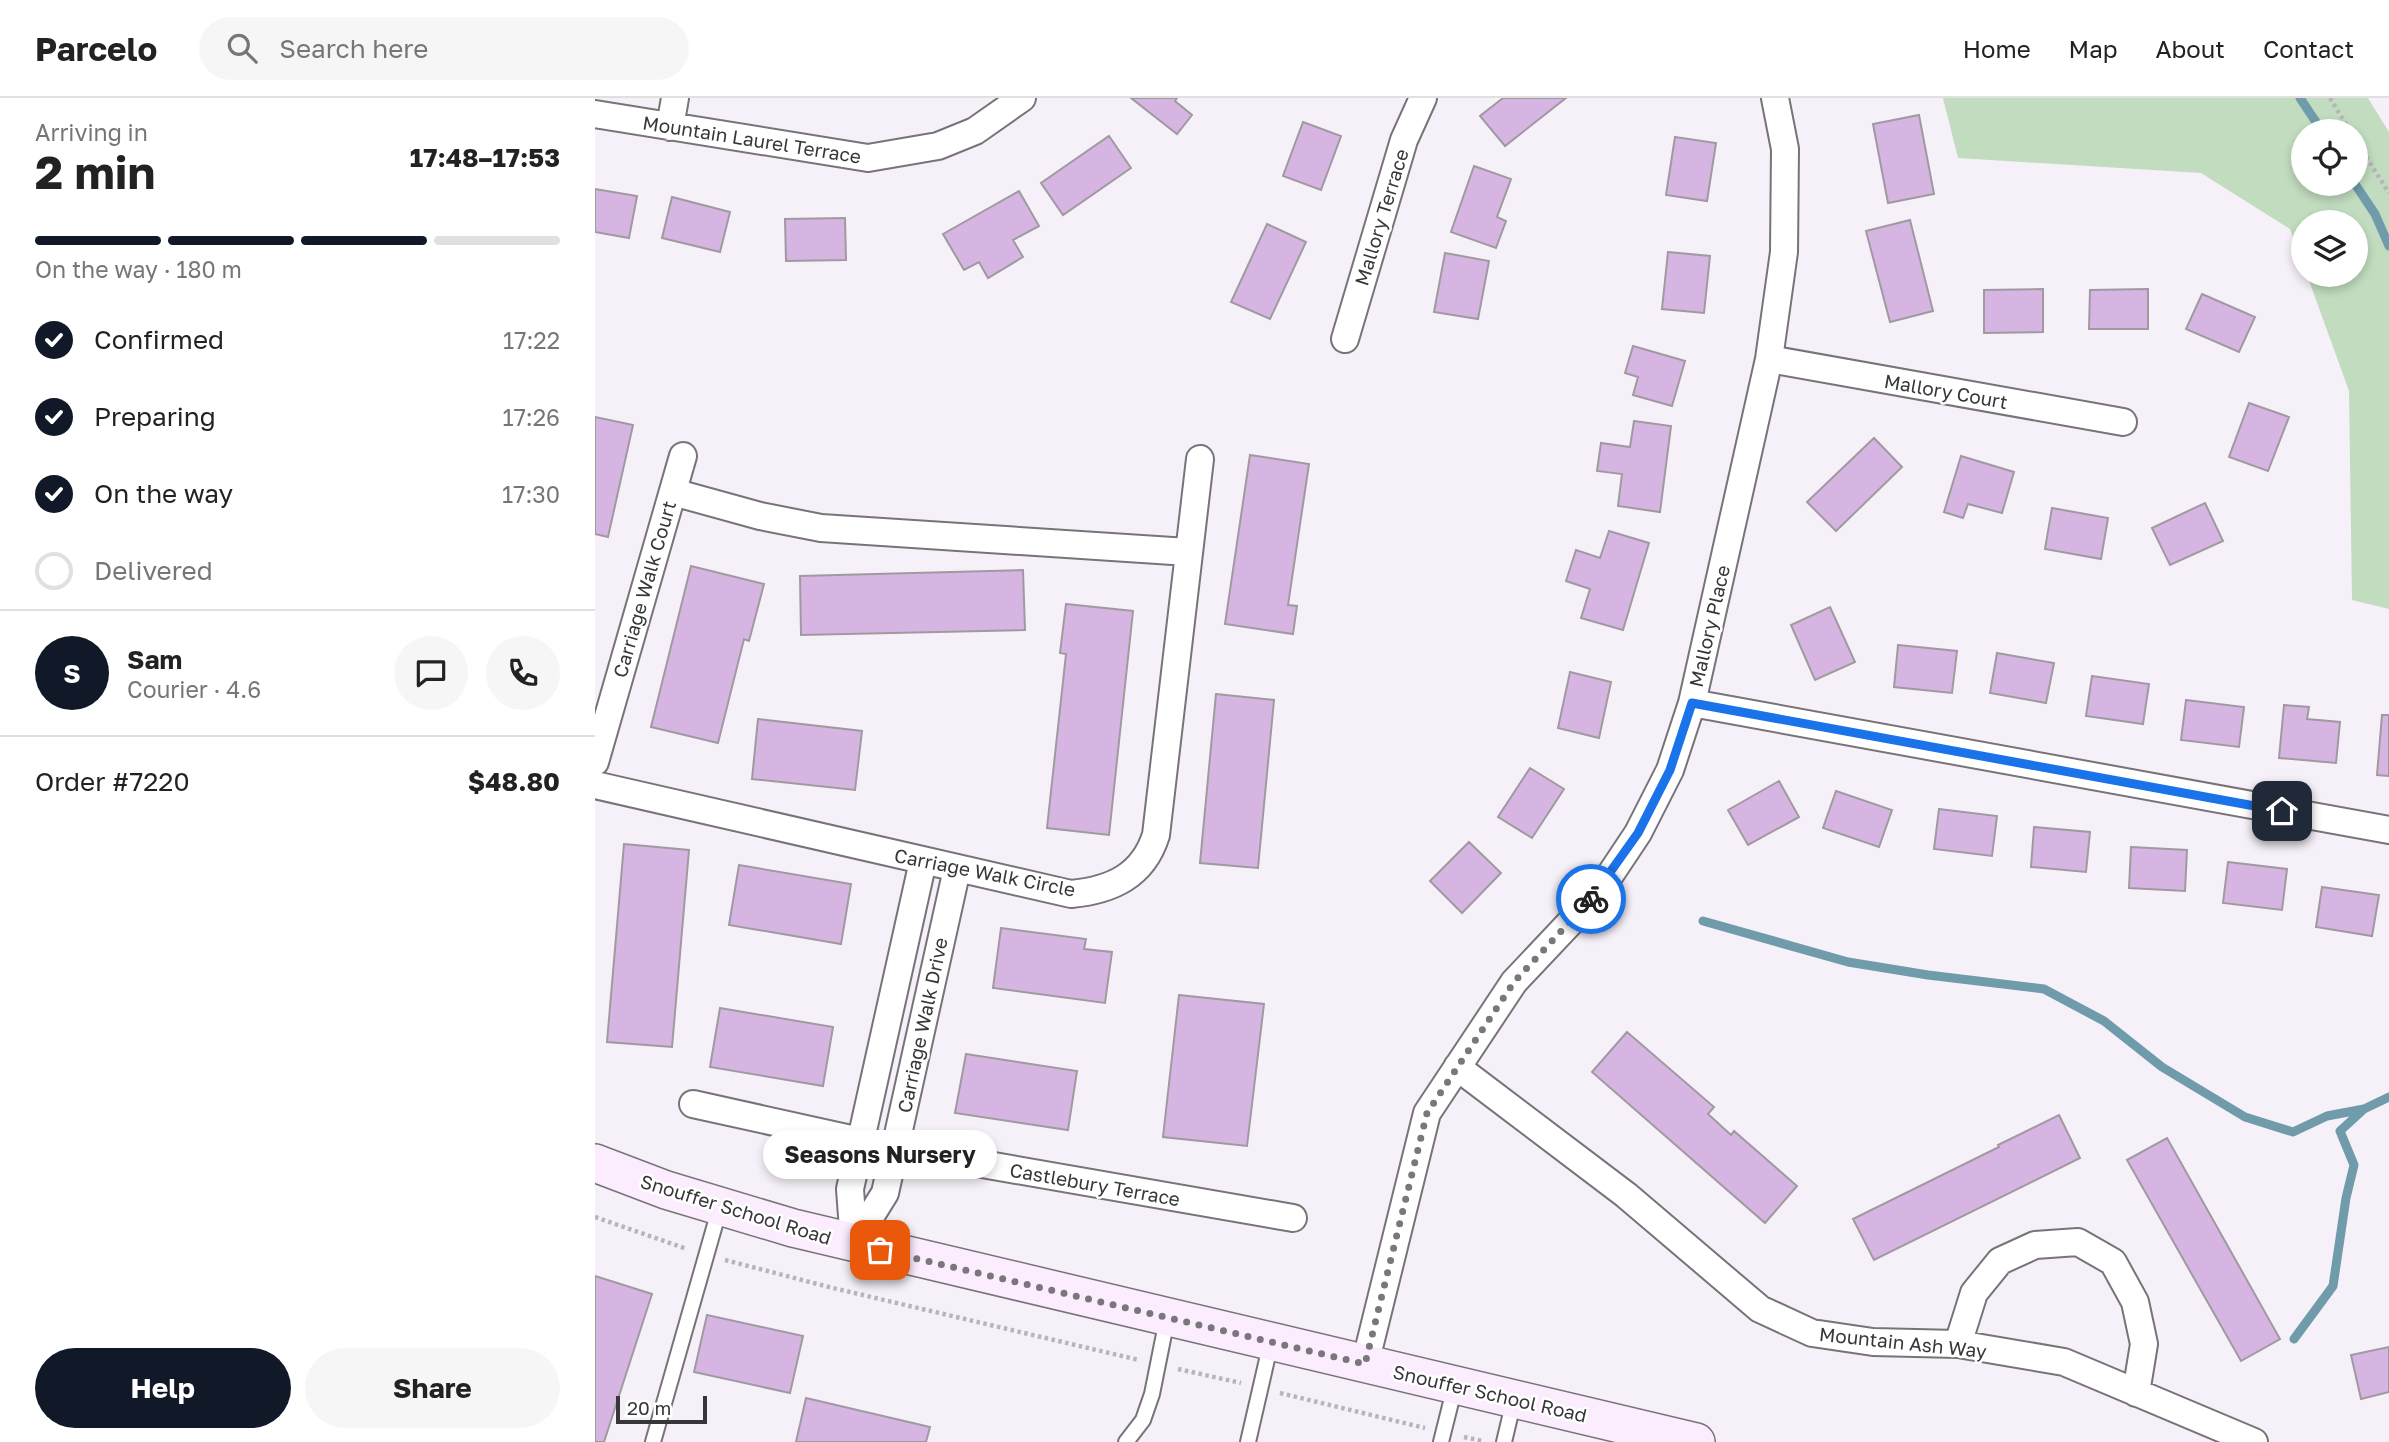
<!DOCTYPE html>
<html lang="en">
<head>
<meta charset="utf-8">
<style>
	body { margin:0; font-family:"Golos Text",sans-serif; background:#f6f6f6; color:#222; height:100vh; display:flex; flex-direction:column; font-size:26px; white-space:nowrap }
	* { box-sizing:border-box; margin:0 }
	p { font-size:23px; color:#767676 }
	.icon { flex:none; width:38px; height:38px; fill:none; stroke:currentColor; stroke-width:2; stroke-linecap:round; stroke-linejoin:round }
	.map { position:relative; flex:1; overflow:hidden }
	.sheet { display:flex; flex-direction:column; background:#fff; width:595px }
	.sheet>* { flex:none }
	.tools { position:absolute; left:1696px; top:21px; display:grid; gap:14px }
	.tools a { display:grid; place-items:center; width:77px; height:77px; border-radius:50%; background:#fff; box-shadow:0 4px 10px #0003; font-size:35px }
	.scale { position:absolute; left:21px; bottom:18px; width:91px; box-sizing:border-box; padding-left:7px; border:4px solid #373638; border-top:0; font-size:19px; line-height:24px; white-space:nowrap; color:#373638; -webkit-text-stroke:5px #fff; paint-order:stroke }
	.pin { position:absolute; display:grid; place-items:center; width:60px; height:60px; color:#fff; margin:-30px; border-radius:14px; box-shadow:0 4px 10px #0006 }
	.courier { position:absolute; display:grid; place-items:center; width:70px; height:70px; margin:-35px; border:5px solid #1a73e8; border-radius:50%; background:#fff; color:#222; box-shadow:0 2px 9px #0007 }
	.bubble { position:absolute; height:49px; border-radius:24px; background:#fff; box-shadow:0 4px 10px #0003; font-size:23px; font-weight:700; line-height:49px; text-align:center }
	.overview em { font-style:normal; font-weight:700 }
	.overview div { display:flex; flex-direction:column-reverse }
	.overview { display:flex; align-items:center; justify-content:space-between; height:119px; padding:0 35px }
	h1 { font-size:46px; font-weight:700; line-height:52px }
	.bar { display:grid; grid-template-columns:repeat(4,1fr); gap:10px 7px; align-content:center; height:84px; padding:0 35px }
	.bar i { height:9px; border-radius:5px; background:#e0e0e0 }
	.bar .active { background:#111827 }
	.bar p { grid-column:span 4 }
	.line { display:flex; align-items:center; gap:18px; padding:0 35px; border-top:2px solid #e0e0e0 }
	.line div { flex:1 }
	.round { display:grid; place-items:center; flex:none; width:74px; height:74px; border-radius:37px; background:#f6f6f6 }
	ol { padding:0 35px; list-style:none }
	li { display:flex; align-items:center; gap:21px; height:77px }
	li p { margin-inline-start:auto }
	li .icon { padding:7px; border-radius:50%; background:#111827; color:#fff; stroke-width:4 }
	li:last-child { color:#767676 }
	li i { width:38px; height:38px; border:4px solid #e0e0e0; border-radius:50% }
	.primary-button { display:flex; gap:14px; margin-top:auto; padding:14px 35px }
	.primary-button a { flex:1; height:80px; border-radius:42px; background:#111827; color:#fff; font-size:28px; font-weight:700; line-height:80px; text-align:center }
	.primary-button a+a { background:#f6f6f6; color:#222 }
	header { display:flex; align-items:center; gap:42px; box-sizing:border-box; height:98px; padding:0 35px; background:#fff; border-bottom:2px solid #e0e0e0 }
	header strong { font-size:33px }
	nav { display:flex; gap:38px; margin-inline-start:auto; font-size:24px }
	.search { width:490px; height:63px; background:#f6f6f6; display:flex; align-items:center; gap:18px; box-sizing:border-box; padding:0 24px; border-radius:38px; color:#767676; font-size:26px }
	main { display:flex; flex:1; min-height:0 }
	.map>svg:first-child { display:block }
	.green { fill:#c1dcbf; fill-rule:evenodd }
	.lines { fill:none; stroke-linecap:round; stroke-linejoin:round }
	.stream { stroke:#6f9bab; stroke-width:9 }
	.building { fill:#d7b5e2; stroke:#9f9aa0; stroke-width:2 }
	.lane-casing { stroke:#787379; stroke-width:18 }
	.street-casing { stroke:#787379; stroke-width:30 }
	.secondary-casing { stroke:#787379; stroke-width:40 }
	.path { stroke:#b8b5ba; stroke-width:4.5; stroke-dasharray:3.5 3.5; stroke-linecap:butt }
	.lane { stroke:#fff; stroke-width:14 }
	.street { stroke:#fff; stroke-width:26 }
	.secondary { stroke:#fbecfe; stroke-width:37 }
	.done { stroke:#7a777b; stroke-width:7; stroke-dasharray:0 12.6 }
	.route { stroke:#1a73e8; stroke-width:9 }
	.labels { text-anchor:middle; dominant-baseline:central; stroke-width:5; stroke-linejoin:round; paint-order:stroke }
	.street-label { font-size:19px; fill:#373638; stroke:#fff }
</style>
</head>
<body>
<header>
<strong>Parcelo</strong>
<div class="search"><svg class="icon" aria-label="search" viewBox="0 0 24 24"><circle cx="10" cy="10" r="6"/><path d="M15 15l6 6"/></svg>Search here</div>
<nav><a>Home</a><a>Map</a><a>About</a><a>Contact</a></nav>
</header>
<main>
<section class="sheet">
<div class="overview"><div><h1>2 min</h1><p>Arriving in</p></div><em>17:48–17:53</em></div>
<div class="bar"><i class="active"></i><i class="active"></i><i class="active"></i><i></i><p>On the way · 180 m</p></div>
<ol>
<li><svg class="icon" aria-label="check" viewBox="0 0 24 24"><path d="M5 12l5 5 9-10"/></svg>Confirmed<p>17:22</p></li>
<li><svg class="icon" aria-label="check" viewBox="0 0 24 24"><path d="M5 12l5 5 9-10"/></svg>Preparing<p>17:26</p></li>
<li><svg class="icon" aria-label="check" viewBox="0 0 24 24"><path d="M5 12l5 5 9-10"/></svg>On the way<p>17:30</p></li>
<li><i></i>Delivered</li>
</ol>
<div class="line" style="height:126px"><b class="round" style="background:#111827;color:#fff">S</b><div><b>Sam</b><p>Courier · 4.6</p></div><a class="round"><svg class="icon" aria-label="chat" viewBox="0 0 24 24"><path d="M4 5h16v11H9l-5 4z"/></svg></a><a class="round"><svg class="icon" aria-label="phone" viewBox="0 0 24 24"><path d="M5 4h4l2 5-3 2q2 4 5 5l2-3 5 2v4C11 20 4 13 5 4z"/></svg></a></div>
<div class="line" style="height:91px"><div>Order #7220</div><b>$48.80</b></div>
<div class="primary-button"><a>Help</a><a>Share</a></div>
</section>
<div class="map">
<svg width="1794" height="1344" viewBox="0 0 1794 1344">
	<rect width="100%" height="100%" fill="#f6f1f8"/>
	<path class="green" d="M 1348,0 L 1773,0 L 1794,34 L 1794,511 L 1757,502 L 1754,293 L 1712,177 L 1760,177 L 1760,124 L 1708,124 L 1708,166 L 1695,131 L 1606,75 L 1363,60 ZM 1708,33 L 1760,33 L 1760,86 L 1708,86 Z"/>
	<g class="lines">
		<path class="stream" d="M 1705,0 L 1727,33
			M 1760,86 L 1780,116 L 1794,148
			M 1108,823 L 1253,864 L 1333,877 L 1449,891 L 1509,923 L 1567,969 L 1650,1019 L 1698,1034 L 1732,1018 L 1769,1011
			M 1699,1241 L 1738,1188 L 1751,1100 L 1759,1067 L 1745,1033 L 1769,1011 L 1794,999"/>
	</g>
	<path class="building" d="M 536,0 L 582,0 L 580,3 L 597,17 L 582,36 Z
		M 908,0 L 971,0 L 910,48 L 885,18 Z
		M 1324,17 L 1339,96 L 1293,105 L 1278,26 Z
		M 708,24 L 746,38 L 726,92 L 688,78 Z
		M 514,38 L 536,70 L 468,117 L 446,85 Z
		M 1080,39 L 1121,45 L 1112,103 L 1071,97 Z
		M 879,68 L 916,81 L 902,119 L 911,123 L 901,150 L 856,134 Z
		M 0,91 L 42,98 L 34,140 L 0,134 Z
		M 424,93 L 444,128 L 418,142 L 428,159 L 393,180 L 384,164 L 369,172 L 348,136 Z
		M 77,99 L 135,114 L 125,154 L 67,140 Z
		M 250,120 L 251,162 L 191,163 L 190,121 Z
		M 1315,122 L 1338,213 L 1295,224 L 1271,133 Z
		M 672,126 L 711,144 L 675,221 L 636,204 Z
		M 1073,154 L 1115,158 L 1109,215 L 1067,211 Z
		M 850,155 L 894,163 L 883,221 L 839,214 Z
		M 1448,191 L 1448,234 L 1389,235 L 1389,192 Z
		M 1553,191 L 1553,231 L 1494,231 L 1495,192 Z
		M 1607,196 L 1660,219 L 1644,254 L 1591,231 Z
		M 1038,248 L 1090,263 L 1077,308 L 1038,297 L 1043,279 L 1030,275 Z
		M 1654,305 L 1694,319 L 1673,373 L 1634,359 Z
		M 0,319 L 38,327 L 13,439 L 0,436 Z
		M 1039,323 L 1076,328 L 1065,414 L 1023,408 L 1027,376 L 1002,373 L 1006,345 L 1035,349 Z
		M 1279,340 L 1307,369 L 1241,433 L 1212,404 Z
		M 655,357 L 714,366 L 693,507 L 702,508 L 698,536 L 630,526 Z
		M 1366,358 L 1419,374 L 1407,415 L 1373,406 L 1368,420 L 1349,414 Z
		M 1610,405 L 1628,443 L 1575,467 L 1557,430 Z
		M 1457,410 L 1513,420 L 1506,461 L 1450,451 Z
		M 1014,433 L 1054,445 L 1028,532 L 986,520 L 995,491 L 971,483 L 981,452 L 1005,460 Z
		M 96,468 L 169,486 L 154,543 L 149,541 L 123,645 L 56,629 Z
		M 428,472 L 430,532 L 206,537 L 205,478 Z
		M 471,506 L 538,513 L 514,737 L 452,730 L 471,556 L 465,555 Z
		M 1235,509 L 1260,564 L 1220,582 L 1196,527 Z
		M 1303,547 L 1362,553 L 1357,595 L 1299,589 Z
		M 1402,555 L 1459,565 L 1451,605 L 1395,595 Z
		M 975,574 L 1016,584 L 1004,640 L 963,630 Z
		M 1497,578 L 1554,586 L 1548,626 L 1491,618 Z
		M 621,596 L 679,602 L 663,770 L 605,765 Z
		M 1591,602 L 1649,609 L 1644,649 L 1586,642 Z
		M 1689,607 L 1714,609 L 1712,621 L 1745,624 L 1741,665 L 1684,660 Z
		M 1787,617 L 1794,617 L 1794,678 L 1782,677 Z
		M 163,621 L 267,633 L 260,692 L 157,681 Z
		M 935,670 L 969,691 L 937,740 L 903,719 Z
		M 1184,683 L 1204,719 L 1153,747 L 1133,712 Z
		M 1241,693 L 1297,712 L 1284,749 L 1228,730 Z
		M 1344,711 L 1402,718 L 1397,758 L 1339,751 Z
		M 1439,729 L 1495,734 L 1491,774 L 1436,769 Z
		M 874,744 L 906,775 L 867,815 L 835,783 Z
		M 29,746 L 94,752 L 77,949 L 12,944 Z
		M 1536,749 L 1592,752 L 1590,793 L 1534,790 Z
		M 1633,764 L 1692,771 L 1687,812 L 1628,805 Z
		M 144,767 L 256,786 L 246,846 L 134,827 Z
		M 1727,789 L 1784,797 L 1777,838 L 1721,829 Z
		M 406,830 L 491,841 L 489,851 L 517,854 L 510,905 L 398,890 Z
		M 584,897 L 669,906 L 652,1048 L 568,1039 Z
		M 125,910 L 238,929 L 228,988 L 115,969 Z
		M 1032,934 L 1119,1009 L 1113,1016 L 1136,1037 L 1139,1033 L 1202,1088 L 1170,1125 L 997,974 Z
		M 371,956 L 482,973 L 473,1032 L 360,1015 Z
		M 1464,1017 L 1485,1060 L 1279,1162 L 1258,1121 L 1404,1049 L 1403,1047 Z
		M 1572,1040 L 1685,1241 L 1646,1263 L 1532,1062 Z
		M 0,1178 L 57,1196 L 9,1344 L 0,1344 Z
		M 112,1217 L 208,1238 L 195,1295 L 99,1274 Z
		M 1794,1249 L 1794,1294 L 1766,1301 L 1756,1257 Z
		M 211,1300 L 335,1329 L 331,1344 L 201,1344 Z"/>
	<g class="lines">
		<defs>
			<path id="lane" d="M 58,1344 L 125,1109
				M 531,1344 L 548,1322 L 557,1296 L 572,1221
				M 653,1344 L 676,1244
				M 846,1344 L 860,1288
				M 909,1344 L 919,1302"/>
			<path id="street" d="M 0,16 L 273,60 L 343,48 L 380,33 L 427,0
				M 75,29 L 80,0
				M 750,241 L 809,42 L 828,0
				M 1174,261 L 1528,324
				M 78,394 L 165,418 L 226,430 L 593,454
				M 1097,605 L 1794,732
				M 0,664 L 88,358
				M 0,687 L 476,796 C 517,792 548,778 561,737 L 605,361
				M 862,969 L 1031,1097 L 1165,1211 L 1217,1235 L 1278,1244 L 1363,1246 L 1469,1264 L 1659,1344
				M 98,1006 L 301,1051 L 698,1120
				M 259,1145 L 290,1095 L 362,771
				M 259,1145 L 255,1091 L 328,763
				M 1363,1246 L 1379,1195 L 1405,1163 L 1440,1147 L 1483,1144 L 1518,1164 L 1540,1204 L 1549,1246 L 1541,1295
				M 770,1266 L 832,1015 L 919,884 L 1003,795 L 1043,735 L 1075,672 L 1097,605 L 1174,261 L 1189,154 L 1190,51 L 1180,0"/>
			<path id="secondary" d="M 0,1065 L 71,1092 L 198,1130 L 1101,1344"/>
		</defs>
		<use href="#lane" class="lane-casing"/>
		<use href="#street" class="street-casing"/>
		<use href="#secondary" class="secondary-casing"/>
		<path class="path" d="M 1735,0 L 1755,33
			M 1760,41 L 1794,95
			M 0,1119 L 92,1151
			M 130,1162 L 238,1190 L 544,1262
			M 583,1271 L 646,1285
			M 685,1295 L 830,1330
			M 869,1339 L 888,1343"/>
		<use href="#lane" class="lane"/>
		<use href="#street" class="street"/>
		<use href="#secondary" class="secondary"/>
	</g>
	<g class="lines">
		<path class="done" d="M 285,1152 L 770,1266 L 832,1015 L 919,884 L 996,801"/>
		<path class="route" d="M 996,801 L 1043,735 L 1075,672 L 1097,605 L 1687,713"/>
	</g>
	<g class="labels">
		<g class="street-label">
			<text transform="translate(157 41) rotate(9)">Mountain Laurel Terrace</text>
			<text transform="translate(786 119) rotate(-73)">Mallory Terrace</text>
			<text transform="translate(1351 293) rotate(10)">Mallory Court</text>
			<text transform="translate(49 491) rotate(-74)">Carriage Walk Court</text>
			<text transform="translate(1114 528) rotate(-77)">Mallory Place</text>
			<text transform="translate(390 774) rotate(11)">Carriage Walk Circle</text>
			<text transform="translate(327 927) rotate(-78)">Carriage Walk Drive</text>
			<text transform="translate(500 1086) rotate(10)">Castlebury Terrace</text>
			<text transform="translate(141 1111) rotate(17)">Snouffer School Road</text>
			<text transform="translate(1308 1244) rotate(6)">Mountain Ash Way</text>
			<text transform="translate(895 1295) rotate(13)">Snouffer School Road</text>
		</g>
	</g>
</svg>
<div class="tools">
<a><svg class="icon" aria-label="locate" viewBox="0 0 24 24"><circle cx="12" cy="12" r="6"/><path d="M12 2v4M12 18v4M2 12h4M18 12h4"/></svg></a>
<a><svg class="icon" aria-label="layers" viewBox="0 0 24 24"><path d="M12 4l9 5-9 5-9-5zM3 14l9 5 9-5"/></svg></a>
</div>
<div class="scale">20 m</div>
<div class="pin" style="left:285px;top:1152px;background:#ea580c"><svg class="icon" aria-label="bag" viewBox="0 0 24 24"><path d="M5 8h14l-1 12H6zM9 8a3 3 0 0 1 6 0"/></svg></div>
<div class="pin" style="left:1687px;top:713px;background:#1f2937"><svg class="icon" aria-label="home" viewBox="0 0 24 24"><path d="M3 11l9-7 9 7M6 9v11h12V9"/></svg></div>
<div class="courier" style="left:996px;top:801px"><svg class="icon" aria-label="bike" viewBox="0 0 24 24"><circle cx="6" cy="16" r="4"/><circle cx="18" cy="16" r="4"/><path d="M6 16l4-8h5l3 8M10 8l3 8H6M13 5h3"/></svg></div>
<div class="bubble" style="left:168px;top:1032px;width:234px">Seasons Nursery</div>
</div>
</main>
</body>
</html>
